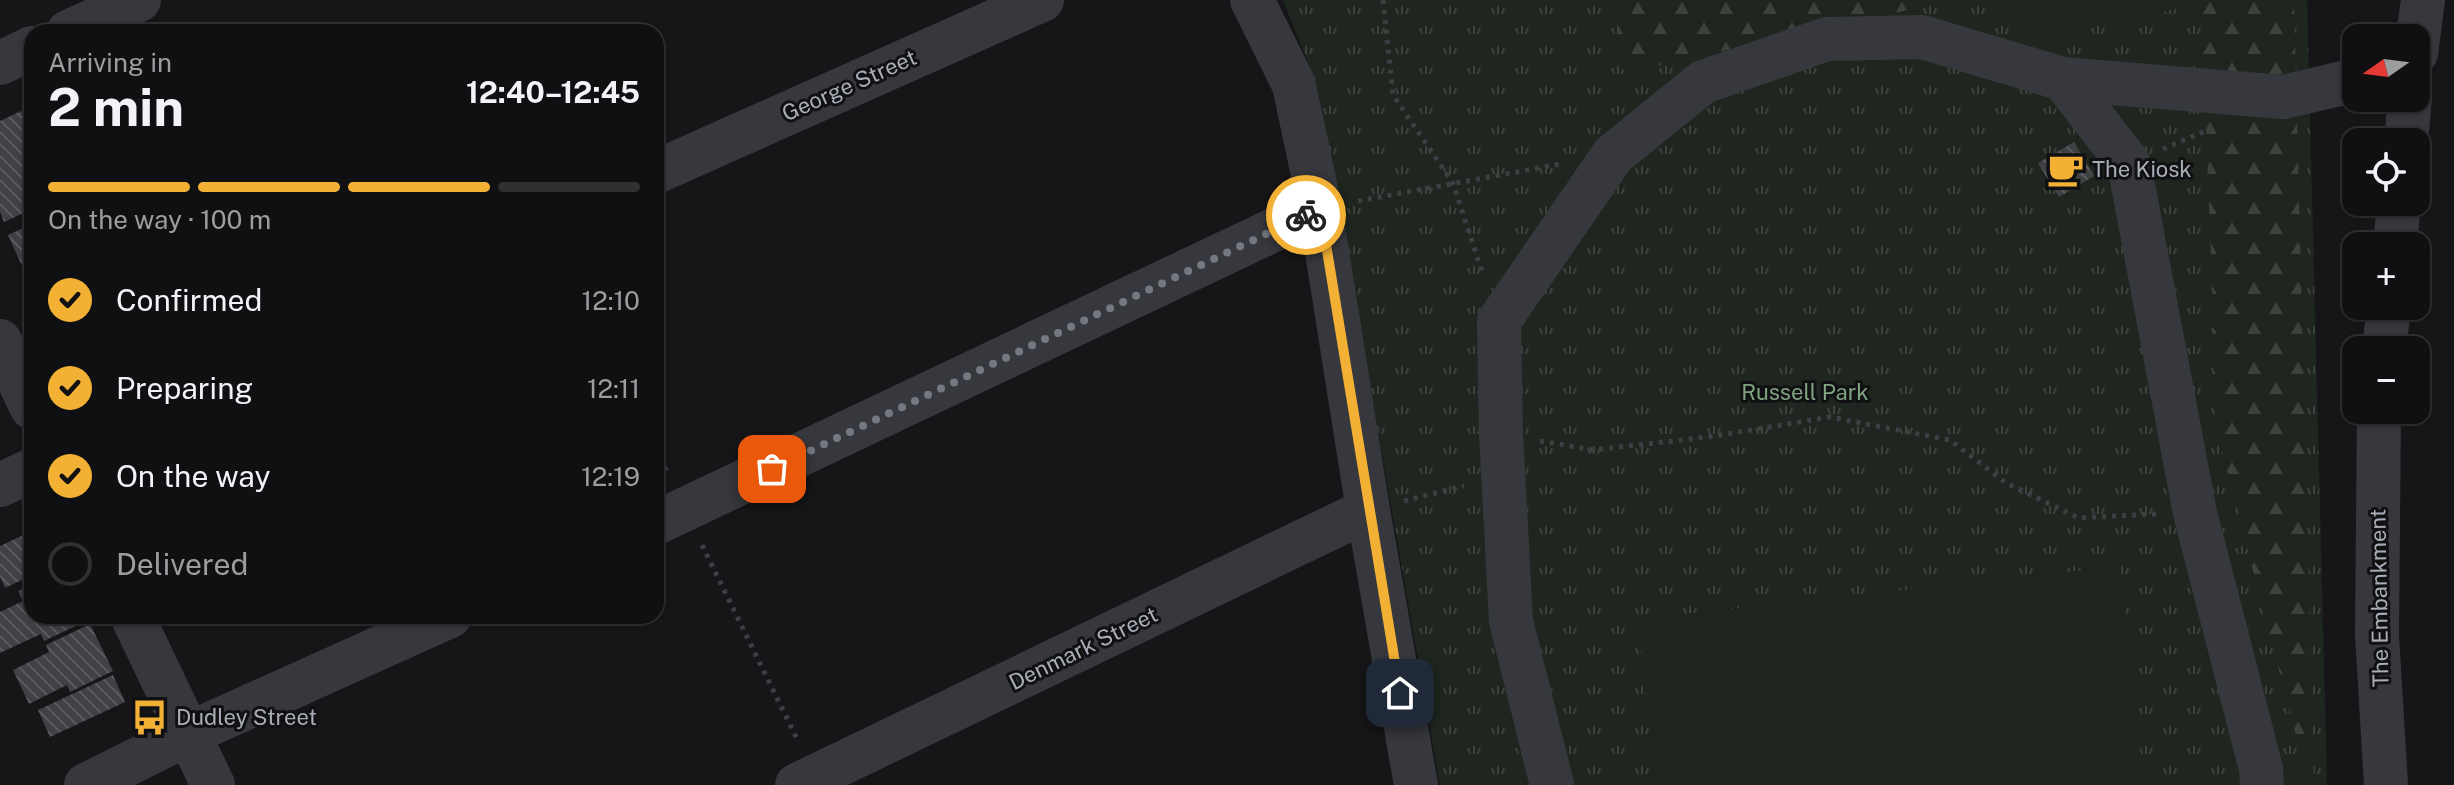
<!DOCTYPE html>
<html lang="en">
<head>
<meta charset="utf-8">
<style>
	body { margin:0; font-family:"Public Sans",sans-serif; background:#19191b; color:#f1f3f6; height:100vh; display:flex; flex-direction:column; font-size:30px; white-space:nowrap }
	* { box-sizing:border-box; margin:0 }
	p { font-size:26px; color:#9c9d9f }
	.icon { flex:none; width:44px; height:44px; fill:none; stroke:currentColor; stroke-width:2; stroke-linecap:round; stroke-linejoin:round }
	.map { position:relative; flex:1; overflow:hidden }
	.side { position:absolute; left:24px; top:24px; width:640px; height:600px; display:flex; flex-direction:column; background:#101012; border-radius:24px; box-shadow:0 2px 6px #0004,0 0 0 2px #303032 }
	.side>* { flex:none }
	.needle { width:52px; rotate:256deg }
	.controls { position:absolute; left:2342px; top:24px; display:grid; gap:16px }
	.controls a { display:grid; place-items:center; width:88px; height:88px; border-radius:16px; background:#101012; box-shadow:0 2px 6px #0004,0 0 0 2px #303032; font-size:40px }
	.pin { position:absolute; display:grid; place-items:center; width:68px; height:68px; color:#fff; margin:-34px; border-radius:16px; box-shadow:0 4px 12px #0006 }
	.courier { position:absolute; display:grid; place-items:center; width:80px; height:80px; margin:-40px; border:6px solid #f2b134; border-radius:50%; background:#fff; color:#222; box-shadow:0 2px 10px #0007 }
	.summary em { font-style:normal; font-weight:700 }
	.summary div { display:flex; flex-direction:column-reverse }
	.summary { display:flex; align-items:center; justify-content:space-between; height:136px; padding:0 24px }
	h1 { font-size:52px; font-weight:700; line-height:60px }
	.bar { display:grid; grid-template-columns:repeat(4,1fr); gap:12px 8px; align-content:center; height:96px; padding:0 24px }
	.bar i { height:10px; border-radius:6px; background:#303032 }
	.bar .on { background:#f2b134 }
	.bar p { grid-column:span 4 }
	ol { padding:0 24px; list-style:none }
	li { display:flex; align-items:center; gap:24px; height:88px }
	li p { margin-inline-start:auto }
	li .icon { padding:8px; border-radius:50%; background:#f2b134; color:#111; stroke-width:4 }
	li:last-child { color:#9c9d9f }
	li i { width:44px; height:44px; border:4px solid #303032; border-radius:50% }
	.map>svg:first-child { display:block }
	.grass { fill:url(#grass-tufts) }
	.forest { fill:url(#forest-firs) }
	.garden { fill:#1e261f }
	.building { fill:url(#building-back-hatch) }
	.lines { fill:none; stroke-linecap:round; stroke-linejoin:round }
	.path { stroke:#3d3f44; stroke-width:5; stroke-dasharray:4 6; stroke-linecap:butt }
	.minor { stroke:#37383d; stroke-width:44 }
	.done { stroke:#757880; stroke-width:8; stroke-dasharray:0 14.4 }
	.route { stroke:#f2b134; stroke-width:10 }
	.labels { text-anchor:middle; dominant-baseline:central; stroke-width:6; stroke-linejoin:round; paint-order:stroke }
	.street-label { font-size:22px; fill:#a8adb8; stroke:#111113 }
	.poi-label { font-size:22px; fill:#a8adb8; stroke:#111113; text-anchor:start }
	.park-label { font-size:22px; fill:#7fa381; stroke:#111113 }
</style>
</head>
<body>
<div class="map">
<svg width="2454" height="785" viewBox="0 0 2454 785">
	<defs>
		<pattern id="grass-tufts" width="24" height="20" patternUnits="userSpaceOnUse" patternTransform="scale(2)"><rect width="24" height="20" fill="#1e261f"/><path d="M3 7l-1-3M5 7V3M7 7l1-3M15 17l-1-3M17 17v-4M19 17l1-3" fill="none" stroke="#3c433d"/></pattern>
		<pattern id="forest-firs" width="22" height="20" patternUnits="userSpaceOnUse" patternTransform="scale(2)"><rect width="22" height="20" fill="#1e261f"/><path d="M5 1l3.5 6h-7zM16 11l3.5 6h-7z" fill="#3c433d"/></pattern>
		<pattern id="building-back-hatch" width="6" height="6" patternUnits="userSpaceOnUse" patternTransform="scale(2)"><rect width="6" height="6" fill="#404145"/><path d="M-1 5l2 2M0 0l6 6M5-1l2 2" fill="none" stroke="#595a5e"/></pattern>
	</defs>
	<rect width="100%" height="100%" fill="#161618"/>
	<path class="grass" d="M 1283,0 L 2307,0 L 2327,785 L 1440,785 L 1318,88 Z"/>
	<path class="forest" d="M 1614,0 L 1952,0 L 1624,73 Z
		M 2201,0 L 2294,0 L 2314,785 L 2309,785 L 2218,436 Z"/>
	<path class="garden" d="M 2016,0 L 2219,0 L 2025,40 Z
		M 2120,566 L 2144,785 L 1656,785 L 1638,619 Z"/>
	<path class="building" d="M 21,111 L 32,135 L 32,209 L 4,222 L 0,212 L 0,121 Z
		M 2074,142 L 2094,176 L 2059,197 L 2038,163 Z
		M 32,224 L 32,288 L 8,235 Z
		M 32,531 L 32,575 L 5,588 L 0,577 L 0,546 Z
		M 32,584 L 32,616 L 84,616 L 86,621 L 44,641 L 41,634 L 0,653 L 0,612 L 23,601 L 18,591 Z
		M 90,624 L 113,671 L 70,692 L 67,685 L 29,704 L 13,670 L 49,652 L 46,645 Z
		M 113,675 L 125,702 L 50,737 L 38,710 Z"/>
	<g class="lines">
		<path class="path" d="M 1383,0 L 1393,95 L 1453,183 L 1483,275
			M 2163,149 L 2205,131
			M 1358,201 L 1560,164
			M 1540,441 L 1593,450 L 1708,437 L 1830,417 L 1950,440 L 2006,483 L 2079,518 L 2158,514
			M 656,449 L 668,475
			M 1404,501 L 1464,486
			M 702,545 L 798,741"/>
		<path class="minor" d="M 1252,0 L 1294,85 L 1320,208 L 1368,510 L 1416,785
			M 68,32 L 139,0
			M 2416,53 L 2423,0
			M 0,63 L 32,48
			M 2063,79 L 2283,97 L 2356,80
			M 2406,142 L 2410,98
			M 656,172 L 1042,0
			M 2395,246 L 2399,202
			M 0,341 L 32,408
			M 2384,350 L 2389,306
			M 2379,410 L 2377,635 L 2386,785
			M 0,485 L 32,470
			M 656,523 L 1320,208
			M 132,616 L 213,785
			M 86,785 L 188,734 L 450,616
			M 797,785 L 1368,510
			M 1552,785 L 1511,621 L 1501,435 L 1499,321 L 1613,155 L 1703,82 L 1827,39 L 1922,37 L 2063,79 L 2129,164 L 2195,513 L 2261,769 L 2262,785"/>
	</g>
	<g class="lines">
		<path class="done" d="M 772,469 L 1306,215"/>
		<path class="route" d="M 1306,215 L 1320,208 L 1400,693"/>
	</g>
	<defs>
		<symbol id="cafe-bare" viewBox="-9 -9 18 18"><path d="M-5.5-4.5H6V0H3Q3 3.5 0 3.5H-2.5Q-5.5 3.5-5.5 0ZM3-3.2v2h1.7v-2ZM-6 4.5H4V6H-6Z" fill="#f2b134" stroke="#111113" stroke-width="2.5" paint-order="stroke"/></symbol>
		<symbol id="bus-bare" viewBox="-9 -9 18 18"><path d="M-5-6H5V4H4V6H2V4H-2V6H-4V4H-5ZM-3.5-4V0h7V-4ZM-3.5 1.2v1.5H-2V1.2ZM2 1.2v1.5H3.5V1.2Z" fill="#f2b134" stroke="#111113" stroke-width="2.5" paint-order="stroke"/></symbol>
	</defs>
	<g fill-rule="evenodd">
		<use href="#cafe-bare" x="2040" y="144" width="51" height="51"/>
		<use href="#bus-bare" x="124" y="692" width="51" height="51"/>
	</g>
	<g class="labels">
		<g class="street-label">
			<text transform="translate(849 85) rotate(-24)">George Street</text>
			<text transform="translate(2379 598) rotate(-91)">The Embankment</text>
			<text transform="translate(1083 648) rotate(-26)">Denmark Street</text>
		</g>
		<g class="poi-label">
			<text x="2092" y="169">The Kiosk</text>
			<text x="176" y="717">Dudley Street</text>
		</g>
		<g class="park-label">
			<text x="1805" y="392">Russell Park</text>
		</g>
	</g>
</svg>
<div class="controls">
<a><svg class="needle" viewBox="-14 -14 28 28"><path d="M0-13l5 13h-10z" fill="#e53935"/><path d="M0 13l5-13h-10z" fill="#9c9d9f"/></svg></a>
<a><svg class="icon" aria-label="locate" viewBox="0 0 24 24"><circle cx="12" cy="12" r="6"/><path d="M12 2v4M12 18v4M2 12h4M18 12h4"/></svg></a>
<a>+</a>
<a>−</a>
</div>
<div class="pin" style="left:772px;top:469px;background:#ea580c"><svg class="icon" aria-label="bag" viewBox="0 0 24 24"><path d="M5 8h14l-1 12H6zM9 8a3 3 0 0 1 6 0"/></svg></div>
<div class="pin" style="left:1400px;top:693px;background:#1f2937"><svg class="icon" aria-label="home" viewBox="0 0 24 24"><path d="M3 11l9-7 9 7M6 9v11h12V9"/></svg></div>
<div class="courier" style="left:1306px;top:215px"><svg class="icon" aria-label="bike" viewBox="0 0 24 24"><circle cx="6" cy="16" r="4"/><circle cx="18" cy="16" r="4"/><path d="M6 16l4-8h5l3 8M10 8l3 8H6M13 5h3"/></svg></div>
<section class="side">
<div class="summary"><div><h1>2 min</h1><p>Arriving in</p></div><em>12:40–12:45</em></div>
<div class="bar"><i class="on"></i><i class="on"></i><i class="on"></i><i></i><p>On the way · 100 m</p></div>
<ol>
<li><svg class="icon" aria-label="check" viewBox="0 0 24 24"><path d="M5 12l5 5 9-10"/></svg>Confirmed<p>12:10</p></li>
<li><svg class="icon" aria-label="check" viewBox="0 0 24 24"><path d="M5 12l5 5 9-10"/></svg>Preparing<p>12:11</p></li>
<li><svg class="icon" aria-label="check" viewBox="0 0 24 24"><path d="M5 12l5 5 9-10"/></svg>On the way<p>12:19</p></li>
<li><i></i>Delivered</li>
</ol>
</section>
</div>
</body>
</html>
